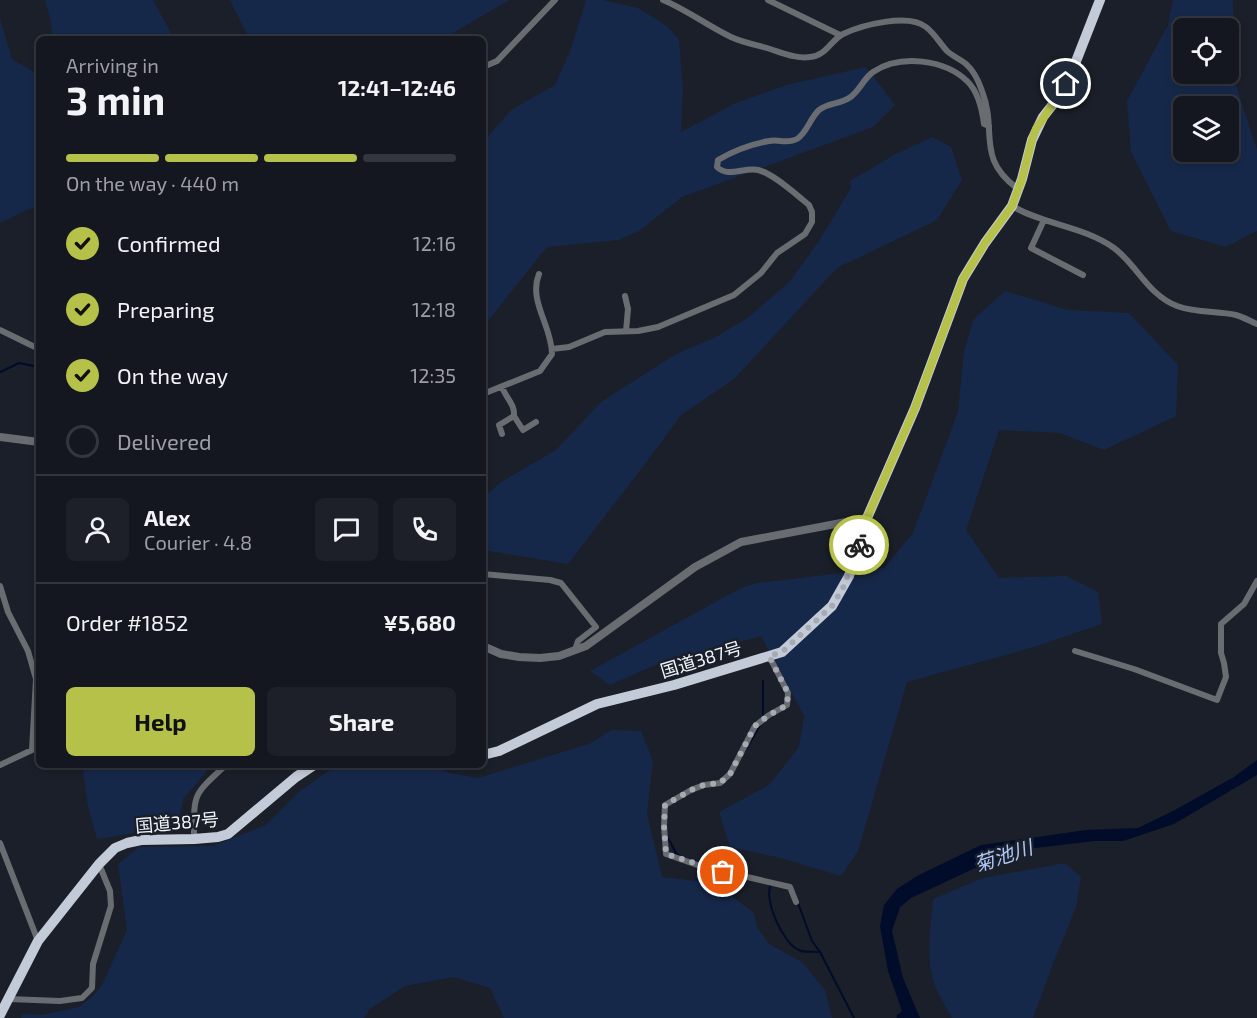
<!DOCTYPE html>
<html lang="en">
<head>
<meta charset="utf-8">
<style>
	body { margin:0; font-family:"Exo 2","Noto Sans JP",sans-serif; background:#1d2028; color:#f1f3f6; height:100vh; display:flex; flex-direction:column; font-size:22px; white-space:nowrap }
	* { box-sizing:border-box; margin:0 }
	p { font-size:20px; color:#9d9fa4 }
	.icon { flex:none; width:33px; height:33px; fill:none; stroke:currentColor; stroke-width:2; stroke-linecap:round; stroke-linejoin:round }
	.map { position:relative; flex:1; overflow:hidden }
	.panel { position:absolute; left:36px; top:36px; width:450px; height:732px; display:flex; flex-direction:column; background:#14171f; border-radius:9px; box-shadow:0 3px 9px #0003,0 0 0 2px #33363d }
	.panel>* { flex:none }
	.controls { position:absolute; left:1173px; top:18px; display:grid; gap:12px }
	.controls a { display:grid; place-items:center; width:66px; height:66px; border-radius:9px; background:#14171f; box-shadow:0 3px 9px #0003,0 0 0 2px #33363d; font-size:30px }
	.pin { position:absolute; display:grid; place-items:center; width:51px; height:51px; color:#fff; margin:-26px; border:3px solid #fff; border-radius:50%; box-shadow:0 2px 6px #0007 }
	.courier { position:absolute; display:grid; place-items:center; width:60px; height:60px; margin:-30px; border:4px solid #b6c149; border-radius:50%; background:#fff; color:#222; box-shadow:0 2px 8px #0007 }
	.headline em { font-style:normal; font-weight:700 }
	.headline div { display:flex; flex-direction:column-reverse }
	.headline { display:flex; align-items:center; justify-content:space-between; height:102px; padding:0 30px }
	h1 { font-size:39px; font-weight:700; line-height:45px }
	.bar { display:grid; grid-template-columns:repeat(4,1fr); gap:9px 6px; align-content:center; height:72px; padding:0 30px }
	.bar i { height:8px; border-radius:4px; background:#33363d }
	.bar .current { background:#b6c149 }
	.bar p { grid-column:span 4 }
	.line { display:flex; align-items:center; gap:15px; padding:0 30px; border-top:2px solid #33363d }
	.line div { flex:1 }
	.round { display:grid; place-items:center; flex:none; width:63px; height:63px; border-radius:9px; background:#1d2028 }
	ol { padding:0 30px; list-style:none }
	li { display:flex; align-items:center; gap:18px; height:66px }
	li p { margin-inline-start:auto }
	li .icon { padding:6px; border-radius:50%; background:#b6c149; color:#111; stroke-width:4 }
	li:last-child { color:#9d9fa4 }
	li i { width:33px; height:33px; border:3px solid #33363d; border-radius:50% }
	.button { display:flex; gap:12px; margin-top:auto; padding:12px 30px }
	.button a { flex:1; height:69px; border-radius:9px; background:#b6c149; color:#111; font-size:24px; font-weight:700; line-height:69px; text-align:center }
	.button a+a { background:#1d2028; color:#f1f3f6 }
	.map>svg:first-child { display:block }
	.green { fill:#162849; fill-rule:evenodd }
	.water { fill:#010c2b }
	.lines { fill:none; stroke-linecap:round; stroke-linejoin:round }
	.stream { stroke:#010c2b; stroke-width:2 }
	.minor { stroke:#696d72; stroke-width:6 }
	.tertiary { stroke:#696d72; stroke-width:8 }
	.trunk { stroke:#c4cbd8; stroke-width:10 }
	.done { stroke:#a6aab2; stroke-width:6; stroke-dasharray:0 10.8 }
	.route { stroke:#b6c149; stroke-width:8 }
	.labels { text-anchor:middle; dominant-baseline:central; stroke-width:5; stroke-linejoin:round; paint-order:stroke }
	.street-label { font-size:18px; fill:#f1f5fb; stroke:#1a1f29 }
	.water-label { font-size:20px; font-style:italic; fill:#abc7f9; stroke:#1a1f29 }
</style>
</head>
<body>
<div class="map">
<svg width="1257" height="1018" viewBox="0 0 1257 1018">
	<rect width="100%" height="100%" fill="#1a1f29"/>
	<path class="green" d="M 45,0 L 153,0 L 174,39 L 52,39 L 51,21 Z
		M 230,0 L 509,0 L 443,39 L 249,39 Z
		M 586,0 L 603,0 L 638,8 L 667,26 L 679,40 L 683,88 L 681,132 L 736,103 L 786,85 L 866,67 L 895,105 L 873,127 L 682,197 L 639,231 L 618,240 L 547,247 L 483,327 L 483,142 L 511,110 L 555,85 L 571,49 Z
		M 1173,0 L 1233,0 L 1236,85 L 1257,150 L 1257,231 L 1226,247 L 1171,231 L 1131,152 L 1127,101 L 1168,25 ZM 1184,28 L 1228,28 L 1228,74 L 1184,74 ZM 1184,106 L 1228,106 L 1228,152 L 1184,152 Z
		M 0,19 L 12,59 L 39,75 L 39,208 L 28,209 L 0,223 Z
		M 932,137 L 951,147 L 962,180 L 937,220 L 837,268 L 734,379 L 681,415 L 648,460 L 568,564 L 483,550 L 483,498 L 501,482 L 556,450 L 601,402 L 676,354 L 716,337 L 749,317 L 790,281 L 819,241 L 851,188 L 850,181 L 894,155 Z
		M 1005,291 L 1068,310 L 1129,313 L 1178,365 L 1176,416 L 1104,450 L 1060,433 L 999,430 L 966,530 L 999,578 L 1066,576 L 1098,592 L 1102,624 L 1034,647 L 907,682 L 858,851 L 841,876 L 781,858 L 730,847 L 719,812 L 769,785 L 799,747 L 804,716 L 761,636 L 662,662 L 610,685 L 590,671 L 741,588 L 757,583 L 884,568 L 913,533 L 958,412 L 964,351 L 974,319 Z
		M 612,730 L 641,731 L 653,761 L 647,814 L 662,877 L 714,883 L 754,913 L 757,927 L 769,944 L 802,962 L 825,990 L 832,1018 L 504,1018 L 490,988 L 454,977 L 405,986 L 370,1009 L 364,1018 L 21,1018 L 23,1014 L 42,1015 L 79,1007 L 91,998 L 102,985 L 127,930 L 118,864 L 139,847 L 213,846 L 266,825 L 300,791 L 337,765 L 429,765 L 450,773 L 478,778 L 589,744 Z
		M 82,765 L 212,765 L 183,799 L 178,826 L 97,839 L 88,806 Z
		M 1065,863 L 1081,877 L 1076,907 L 1054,961 L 1033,1018 L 952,1018 C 944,1003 933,987 931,971 C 927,949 931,921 933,899 L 983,878 Z"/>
	<path class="water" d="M 1257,760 L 1257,775 L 1174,824 L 1123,841 L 1095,841 L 1035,848 L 986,863 L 911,898 L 900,907 L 892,931 L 903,978 L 920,1018 L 897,1018 L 896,1016 L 902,1011 L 888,971 L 880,926 L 884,905 L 897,889 L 917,876 L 981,845 L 1086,830 L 1138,828 L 1173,811 L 1234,777 Z"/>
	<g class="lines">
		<path class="stream" d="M 0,372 L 19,363 L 39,367
			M 763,717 L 763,681
			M 745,751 L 762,722
			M 668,838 L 676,853 L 679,856
			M 771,884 C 763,899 783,944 799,950 C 805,953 812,951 818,952
			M 798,903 L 812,941 L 820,952 L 854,1018"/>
		<path class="minor" d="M 663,0 C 687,10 708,26 731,37 C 744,43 757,45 770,49 C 783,53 797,59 810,57 C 826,56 831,40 843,34 C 862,25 908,13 926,27 C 934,33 940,43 947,51 C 952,56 960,59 966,64 C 973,70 979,82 982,91 C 998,132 975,157 1018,189
			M 768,0 L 840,35
			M 483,67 L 497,61 L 555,0
			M 1012,206 C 1044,225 1083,226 1114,248 C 1137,265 1148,295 1177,306 C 1196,313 1217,311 1236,315 C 1243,317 1250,321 1257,324
			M 1044,220 L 1031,248 L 1083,275
			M 625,296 L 628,309 L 626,331
			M 0,330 L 39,349
			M 552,349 L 569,347 L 605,332 L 638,331 L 658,327 L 734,295 L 761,273 L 777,253 L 805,234 L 812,222 L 812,212 L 809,205 L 803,200 C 792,191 772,173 758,170 C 744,167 728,178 717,167 L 718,160 C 733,151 752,144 769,141 C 778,139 788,144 797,139 C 807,133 810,118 819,110 C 827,103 840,104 849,98 C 859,92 863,79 873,72 C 900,54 945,59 968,82 C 978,92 982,109 984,124 L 989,126
			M 502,387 C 506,398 515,404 514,416 L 499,425 L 502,434
			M 483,394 L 540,371 L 552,354 C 552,326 528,301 539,274
			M 514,416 L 523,430 L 536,422
			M 483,574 L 550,580 L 561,583 L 596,627 L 578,641 L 575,650
			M 0,586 L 8,612 L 28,651 L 36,679 L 32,750 L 0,765
			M 1075,651 L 1134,669 L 1217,700 L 1226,677 L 1224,663 L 1221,653 L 1221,624 L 1244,604 L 1257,581
			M 769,656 L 788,693 L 787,705 L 769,715 L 755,726 L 730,774 L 720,783 L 704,785 L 691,790 L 665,805 L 664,826 L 666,854 L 700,866 L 790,887 L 796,902
			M 194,839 C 194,793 192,796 226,765
			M 0,843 L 38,941
			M 8,999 L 60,1001 L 82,998 L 92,988 L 93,964 L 111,906 L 110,891 L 99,864"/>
		<path class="tertiary" d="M 0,437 L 39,442
			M 483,646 L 501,654 L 519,657 L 540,658 L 559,656 L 586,646 L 695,567 L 741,542 L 867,518"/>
		<path class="trunk" d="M 483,755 L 499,751 L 597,704 L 674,685 L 782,652 L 832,606 L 849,576 L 867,518 L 915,408 L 963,279 L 985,243 L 1012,206 L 1022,179 L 1032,140 L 1043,117 L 1054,103 L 1073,69 L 1100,0
			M 0,1015 L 38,941 L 99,864 L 115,848 L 127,843 L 141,840 L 194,839 L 218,837 L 228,834 L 296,777 L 314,765"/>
	</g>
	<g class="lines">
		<path class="done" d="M 723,872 L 666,854 L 664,826 L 665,805 L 691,790 L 704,785 L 720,783 L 730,774 L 755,726 L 769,715 L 787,705 L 788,693 L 769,656 L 782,652 L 832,606 L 843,588 L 859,545"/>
		<path class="route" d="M 859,545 L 867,518 L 915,408 L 963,279 L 985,243 L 1012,206 L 1022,179 L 1032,140 L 1036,129 L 1066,84"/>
	</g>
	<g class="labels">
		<g class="street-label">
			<text transform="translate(701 659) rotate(-17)">国道387号</text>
			<text transform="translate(177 822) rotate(-5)">国道387号</text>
		</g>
		<g class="water-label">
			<text transform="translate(1003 855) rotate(-18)">菊池川</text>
		</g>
	</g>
</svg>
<div class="controls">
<a><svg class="icon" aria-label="locate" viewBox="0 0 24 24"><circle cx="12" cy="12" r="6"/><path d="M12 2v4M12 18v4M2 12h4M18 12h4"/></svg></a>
<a><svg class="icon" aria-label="layers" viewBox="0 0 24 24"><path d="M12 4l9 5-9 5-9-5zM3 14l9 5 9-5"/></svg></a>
</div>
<div class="pin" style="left:723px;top:872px;background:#ea580c"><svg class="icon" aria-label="bag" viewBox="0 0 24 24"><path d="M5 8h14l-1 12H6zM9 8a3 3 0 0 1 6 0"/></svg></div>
<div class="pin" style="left:1066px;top:84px;background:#1f2937"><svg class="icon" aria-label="home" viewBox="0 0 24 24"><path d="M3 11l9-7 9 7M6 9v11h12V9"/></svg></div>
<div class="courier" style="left:859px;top:545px"><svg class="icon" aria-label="bike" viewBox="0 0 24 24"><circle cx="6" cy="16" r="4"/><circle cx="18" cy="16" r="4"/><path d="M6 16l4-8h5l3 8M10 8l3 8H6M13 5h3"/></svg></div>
<section class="panel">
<div class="headline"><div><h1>3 min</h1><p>Arriving in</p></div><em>12:41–12:46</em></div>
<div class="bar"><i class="current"></i><i class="current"></i><i class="current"></i><i></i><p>On the way · 440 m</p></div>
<ol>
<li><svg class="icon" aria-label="check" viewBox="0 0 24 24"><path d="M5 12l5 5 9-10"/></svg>Confirmed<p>12:16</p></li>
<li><svg class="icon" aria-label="check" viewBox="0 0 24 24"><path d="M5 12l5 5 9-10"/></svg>Preparing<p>12:18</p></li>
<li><svg class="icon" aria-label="check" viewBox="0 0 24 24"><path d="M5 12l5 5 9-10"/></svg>On the way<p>12:35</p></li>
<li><i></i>Delivered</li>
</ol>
<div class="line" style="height:108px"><a class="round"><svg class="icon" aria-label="person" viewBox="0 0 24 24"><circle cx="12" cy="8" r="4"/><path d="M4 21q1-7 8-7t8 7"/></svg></a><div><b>Alex</b><p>Courier · 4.8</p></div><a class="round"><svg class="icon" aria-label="chat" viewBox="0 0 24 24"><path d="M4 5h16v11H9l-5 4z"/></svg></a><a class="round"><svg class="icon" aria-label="phone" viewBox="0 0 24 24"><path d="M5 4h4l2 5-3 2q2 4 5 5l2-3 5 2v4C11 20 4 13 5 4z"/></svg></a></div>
<div class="line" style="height:78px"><div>Order #1852</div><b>¥5,680</b></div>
<div class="button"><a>Help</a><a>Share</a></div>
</section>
</div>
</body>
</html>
